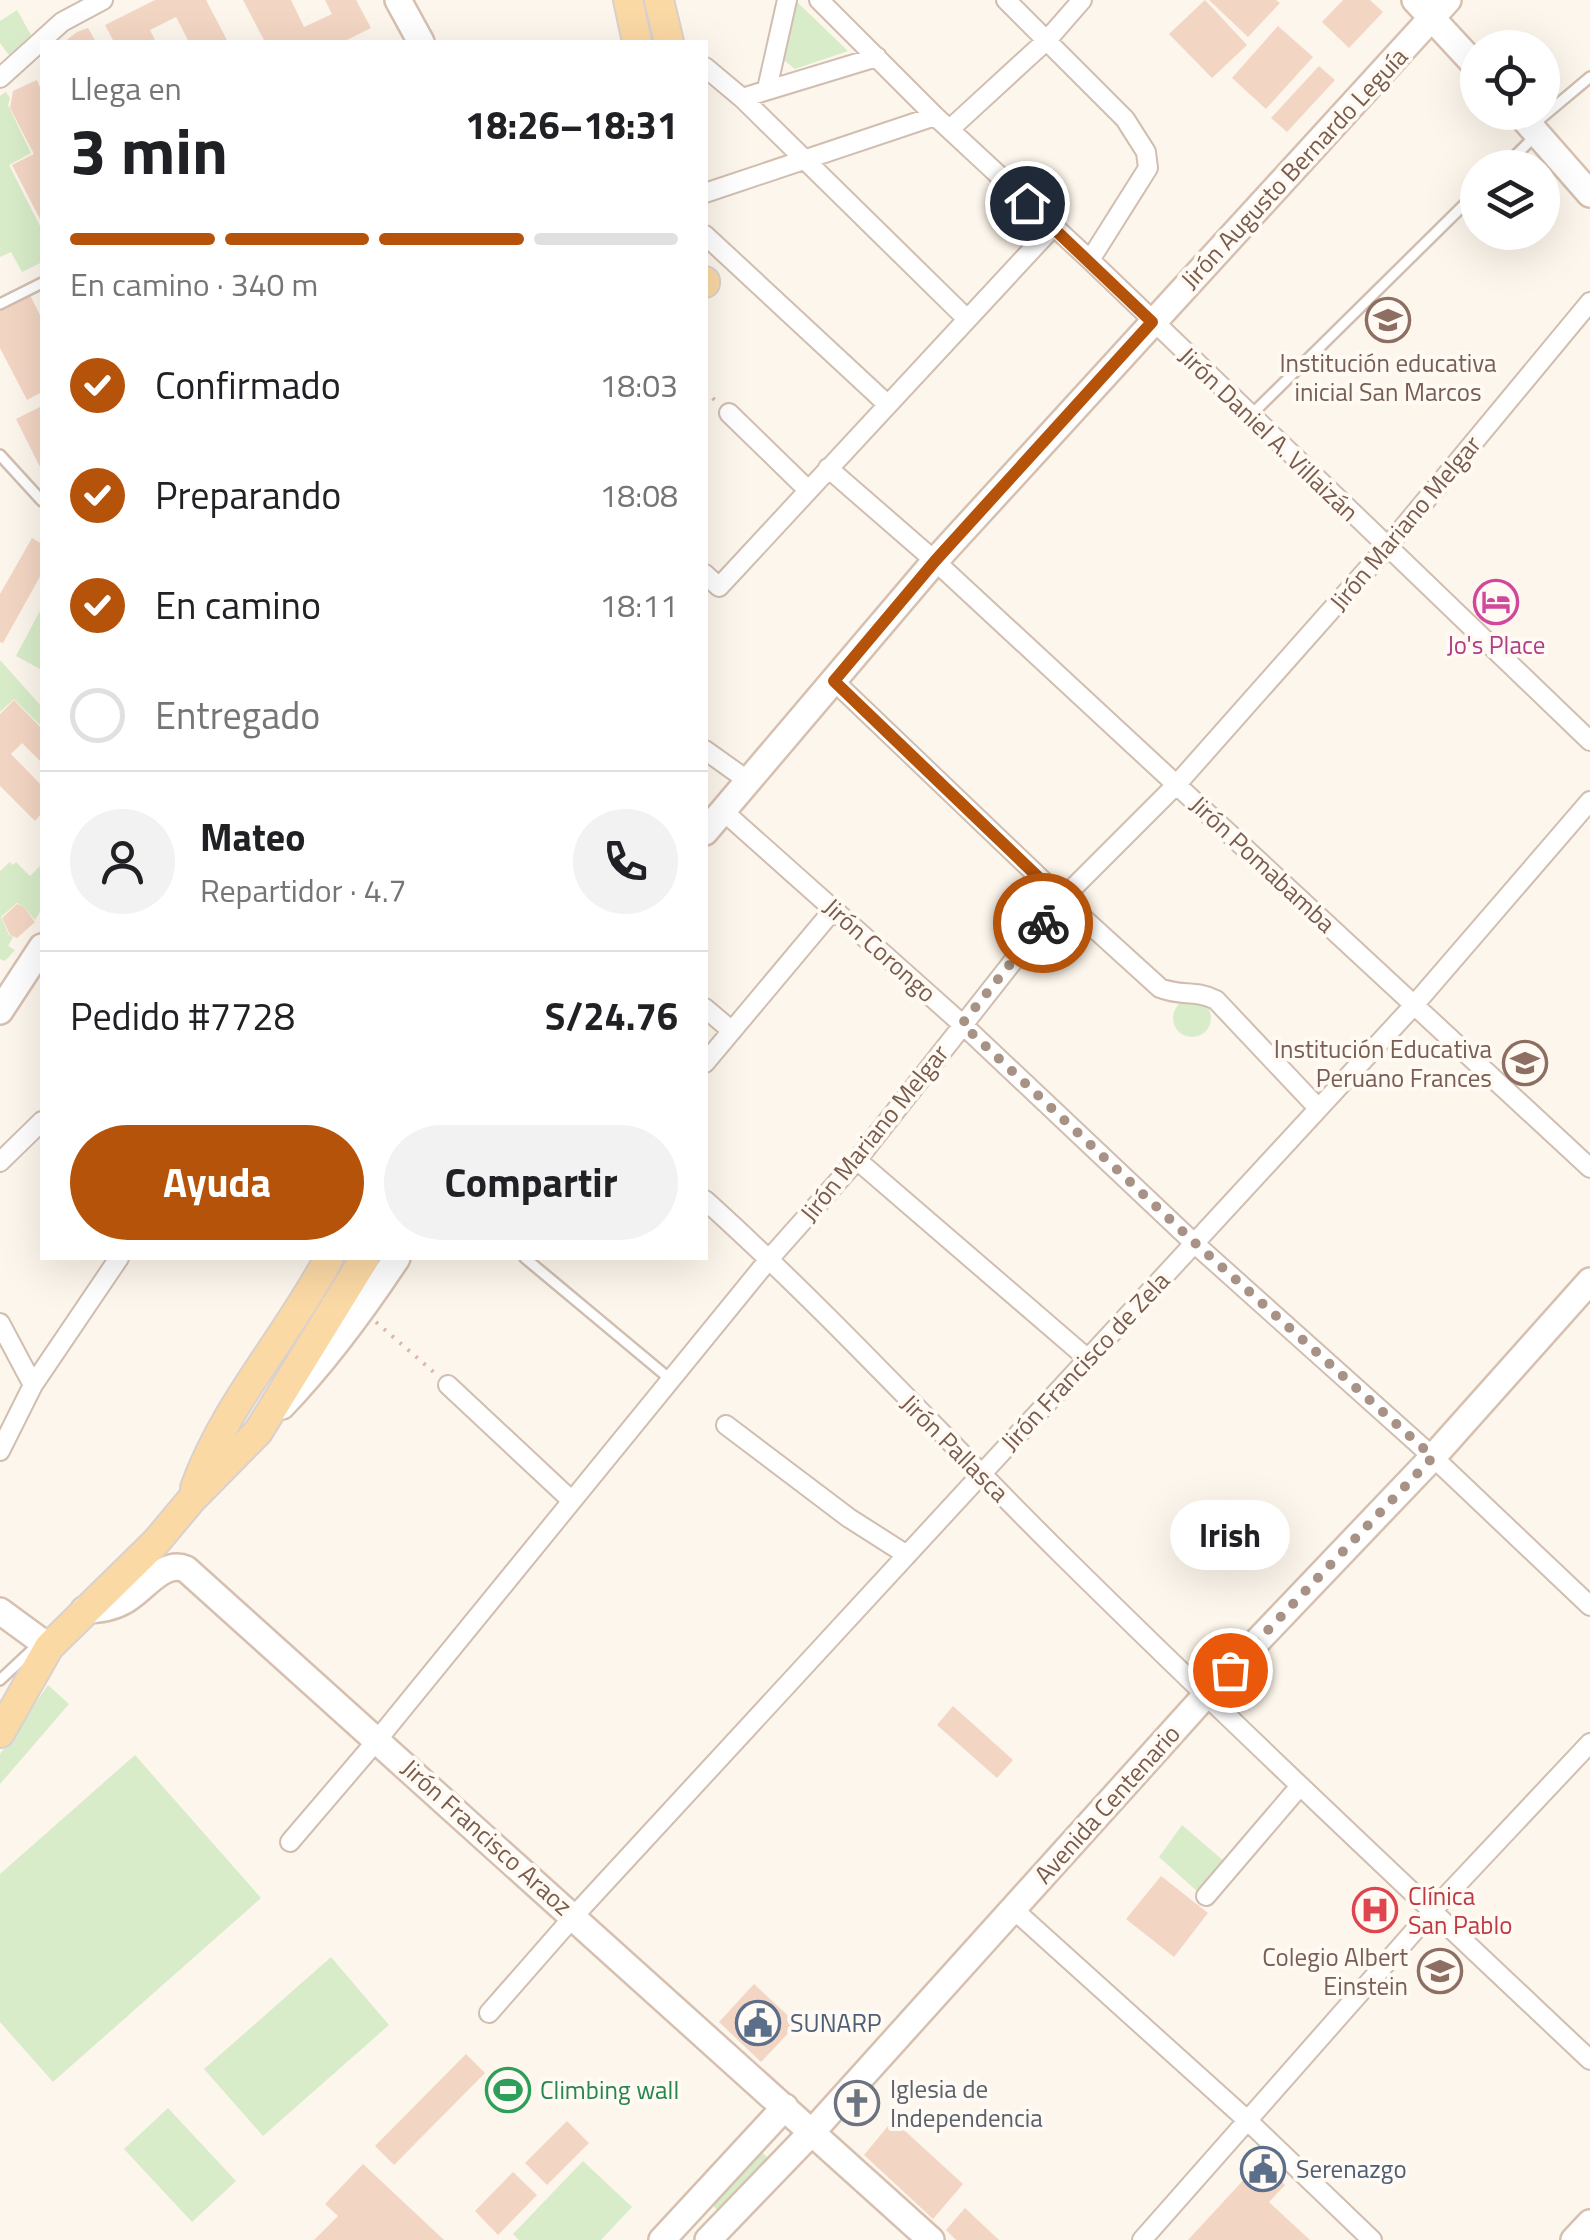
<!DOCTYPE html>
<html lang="es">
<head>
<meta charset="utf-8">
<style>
	body { margin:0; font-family:"Titillium Web",sans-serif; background:#f2f2f2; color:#202124; height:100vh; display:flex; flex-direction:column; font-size:38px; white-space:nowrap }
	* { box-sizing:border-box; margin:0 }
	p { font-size:32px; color:#757577 }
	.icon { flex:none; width:55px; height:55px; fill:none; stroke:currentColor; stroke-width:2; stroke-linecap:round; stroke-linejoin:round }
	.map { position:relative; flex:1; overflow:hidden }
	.details { position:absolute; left:40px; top:40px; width:668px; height:1220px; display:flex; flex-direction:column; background:#fff; border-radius:0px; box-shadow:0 10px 40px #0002 }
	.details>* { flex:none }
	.tools { position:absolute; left:1460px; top:30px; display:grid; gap:20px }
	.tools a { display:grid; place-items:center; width:100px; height:100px; border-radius:50%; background:#fff; box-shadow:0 10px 40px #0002; font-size:50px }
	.pin { position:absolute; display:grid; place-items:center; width:85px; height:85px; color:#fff; margin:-42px; border:5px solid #fff; border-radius:50%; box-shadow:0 2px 10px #0007 }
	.courier { position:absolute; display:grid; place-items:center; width:100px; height:100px; margin:-50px; border:8px solid #b45309; border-radius:50%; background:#fff; color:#222; box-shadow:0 2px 12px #0007 }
	.bubble { position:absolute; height:70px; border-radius:35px; background:#fff; box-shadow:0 10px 40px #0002; font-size:32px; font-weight:700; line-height:70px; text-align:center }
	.summary em { font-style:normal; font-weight:700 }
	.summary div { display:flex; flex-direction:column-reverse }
	.summary { display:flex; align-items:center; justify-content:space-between; height:170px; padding:0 30px }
	h1 { font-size:65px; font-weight:700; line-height:75px }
	.bar { display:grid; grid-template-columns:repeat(4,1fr); gap:15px 10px; align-content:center; height:120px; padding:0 30px }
	.bar i { height:12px; border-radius:8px; background:#e0e0e0 }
	.bar .current { background:#b45309 }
	.bar p { grid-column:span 4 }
	.line { display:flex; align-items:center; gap:25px; padding:0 30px; border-top:2px solid #e0e0e0 }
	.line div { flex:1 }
	.round { display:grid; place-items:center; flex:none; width:105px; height:105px; border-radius:52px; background:#f2f2f2 }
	ol { padding:0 30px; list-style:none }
	li { display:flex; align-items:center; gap:30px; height:110px }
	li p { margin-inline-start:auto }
	li .icon { padding:10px; border-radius:50%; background:#b45309; color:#fff; stroke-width:4 }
	li:last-child { color:#757577 }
	li i { width:55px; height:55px; border:5px solid #e0e0e0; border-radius:50% }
	.primary-button { display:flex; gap:20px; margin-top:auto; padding:20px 30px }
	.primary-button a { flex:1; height:115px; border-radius:60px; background:#b45309; color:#fff; font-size:40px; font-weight:700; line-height:115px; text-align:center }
	.primary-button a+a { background:#f2f2f2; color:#202124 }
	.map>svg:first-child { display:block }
	.green { fill:#d8ecc9 }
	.building { fill:#f3d5c3 }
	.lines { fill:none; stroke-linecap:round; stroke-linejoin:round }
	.lane-casing { stroke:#d1beb0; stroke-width:14 }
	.street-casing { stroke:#d1beb0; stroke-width:22 }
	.secondary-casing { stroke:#d6c0b0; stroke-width:30 }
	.primary-casing { stroke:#dad1cd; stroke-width:32 }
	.path { stroke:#d9b8a5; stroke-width:4; stroke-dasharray:2.5 8; stroke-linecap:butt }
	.lane { stroke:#fff; stroke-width:9 }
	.street { stroke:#fff; stroke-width:18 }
	.secondary { stroke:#fff; stroke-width:25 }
	.primary { stroke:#fbd9a5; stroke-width:28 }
	.done { stroke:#a89285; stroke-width:10; stroke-dasharray:0 18 }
	.route { stroke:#b45309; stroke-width:12 }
	.labels { text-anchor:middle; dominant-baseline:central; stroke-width:8; stroke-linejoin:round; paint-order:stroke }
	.street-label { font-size:25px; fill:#7a5c4d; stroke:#fffaf3 }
	.education-label { font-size:25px; fill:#785e54; stroke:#fffaf3; text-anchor:end }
	.hotel-label { font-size:25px; fill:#b23c85; stroke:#fffaf3 }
	.health-label { font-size:25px; fill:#be3a42; stroke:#fffaf3; text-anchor:start }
	.service-label { font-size:25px; fill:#4e5e75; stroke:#fffaf3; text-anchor:start }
	.worship-label { font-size:25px; fill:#5b616d; stroke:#fffaf3; text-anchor:start }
	.leisure-label { font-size:25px; fill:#27864d; stroke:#fffaf3; text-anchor:start }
</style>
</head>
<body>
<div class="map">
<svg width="1590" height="2240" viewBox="0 0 1590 2240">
	<rect width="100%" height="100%" fill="#fdf6ec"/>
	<path class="green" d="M 796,1 L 848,51 L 795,69 L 780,57 Z
		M 17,10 L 31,35 L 9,55 L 0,43 L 0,21 Z
		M 6,92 L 10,98 L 8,105 L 31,153 L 9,165 L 42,230 L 42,262 L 22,272 L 11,252 L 0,257 L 0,96 Z
		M 42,607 L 42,670 L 16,656 Z
		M 0,660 L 42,707 L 42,727 L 14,699 L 0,712 Z
		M 10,862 L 13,865 L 16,862 L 30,876 L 42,864 L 42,908 L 35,920 L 23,906 L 17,903 L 1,917 L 9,935 L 13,937 L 8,946 L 15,950 L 5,961 L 0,959 L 0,871 Z
		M1173 1018a19 19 0 1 1 38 0a19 19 0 1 1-38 0Z
		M 48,1685 L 69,1704 L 0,1784 L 0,1754 Z
		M 135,1755 L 261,1898 L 53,2082 L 0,2022 L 0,1874 Z
		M 1182,1825 L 1225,1862 L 1199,1893 L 1159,1857 Z
		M 331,1957 L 389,2025 L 263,2136 L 204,2069 Z
		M 168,2108 L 236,2181 L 192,2222 L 124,2149 Z
		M 760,2150 L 770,2160 L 722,2214 L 712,2205 Z
		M 583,2161 L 632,2207 L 601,2240 L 519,2240 L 513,2234 Z"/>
	<path class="building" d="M 155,0 L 206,0 L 228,42 L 189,42 L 176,17 L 150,30 L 156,42 L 114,42 L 105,25 Z
		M 243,0 L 291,0 L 304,27 L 332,14 L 325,0 L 356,0 L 371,28 L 343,42 L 265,42 Z
		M 1205,0 L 1247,45 L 1212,78 L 1169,34 Z
		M 1209,0 L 1276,0 L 1280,3 L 1248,37 Z
		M 1343,0 L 1370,0 L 1383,12 L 1349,48 L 1322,22 Z
		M 1278,26 L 1313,57 L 1266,109 L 1232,78 Z
		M 88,28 L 96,42 L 64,42 L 77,32 Z
		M 1319,66 L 1335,80 L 1287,132 L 1271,118 Z
		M 37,80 L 42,92 L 42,223 L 12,165 L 34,154 L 10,108 L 13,91 Z
		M 30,295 L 42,319 L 42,392 L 27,400 L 0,348 L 0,311 Z
		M 42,406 L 42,465 L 40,467 L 16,419 Z
		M 32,538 L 42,544 L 42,573 L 3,643 L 0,642 L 0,594 Z
		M 14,700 L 42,729 L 42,763 L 22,743 L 11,754 L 42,786 L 42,813 L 35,821 L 0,786 L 0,714 Z
		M 17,904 L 23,906 L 35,922 L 17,938 L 10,935 L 2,918 Z
		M 953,1706 L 1013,1760 L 997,1778 L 937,1725 Z
		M 1161,1876 L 1208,1913 L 1174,1957 L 1126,1919 Z
		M 754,1984 L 797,2024 L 761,2062 L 719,2022 Z
		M 466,2054 L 485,2073 L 394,2165 L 375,2146 Z
		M 893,2120 L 963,2184 L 933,2219 L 864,2155 Z
		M 567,2121 L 589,2143 L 547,2185 L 525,2163 Z
		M 1260,2162 L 1285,2185 L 1269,2202 L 1310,2240 L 1188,2240 Z
		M 363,2164 L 444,2240 L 314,2240 L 338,2216 L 325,2204 Z
		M 513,2172 L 537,2195 L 498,2235 L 475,2211 Z
		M 965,2208 L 999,2240 L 956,2240 L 946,2230 Z"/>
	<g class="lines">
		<defs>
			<path id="lane" d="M 1503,168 L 1531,140 L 1540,119 L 1590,77
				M 0,304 L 42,283
				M 1252,414 L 1478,191
				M 0,455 L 42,501
				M 525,1258 L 670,1379
				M 0,1680 L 32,1650 L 41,1648"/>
			<path id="street" d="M 819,0 L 935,116 L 1090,260 L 1590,741
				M 1006,0 L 1125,119 L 1146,152 L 1148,168 L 1090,260
				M 705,67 L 742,98 L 967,319
				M 0,78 L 62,22 L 103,0
				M 767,89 L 787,0
				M 742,98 L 877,57
				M 950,129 L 1048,39 L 1082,0
				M 705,193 L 935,116
				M 705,235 L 887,404
				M 729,413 L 808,490
				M 828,468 L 935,561 L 1590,1168
				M 705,574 L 719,587 L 1053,227
				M 834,681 L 1062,899 L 1160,988 C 1182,997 1194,989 1216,1000 L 1318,1108
				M 705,750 L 747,780
				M 722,810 L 962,1024 L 1194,1243 L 1433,1457 L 1590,1606
				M 705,1008 L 732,1031
				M 705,1063 L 834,909
				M 857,1160 L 1088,1359
				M 0,1162 L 42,1121
				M 705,1200 C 828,1311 941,1435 1059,1552 C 1233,1724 1412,1892 1590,2060
				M 0,1323 L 33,1385
				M 448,1385 L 571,1500
				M 726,1425 L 849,1518 L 907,1555
				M 0,1451 L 33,1385 L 119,1258
				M 290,1842 L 378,1739 L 770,1258 L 857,1160 L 1062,899 L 1177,784 L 1387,547 L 1590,302
				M 1206,1896 L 1300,1786
				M 1013,1909 L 1247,2120 L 1372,2240
				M 489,2013 L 574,1916 L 1415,1004 L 1590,801
				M 1142,2240 L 1432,1911 L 1590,1743"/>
			<path id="secondary" d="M 398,0 L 421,42
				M 1415,0 L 1478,68
				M 1518,112 L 1590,194
				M 705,832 L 935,561 L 1448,0
				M 0,1011 L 42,947
				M 282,1406 C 326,1360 362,1311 397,1258
				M 84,1610 C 98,1610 112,1608 124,1601 C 143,1591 163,1559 186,1569 L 931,2240
				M 0,1611 L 49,1647
				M 662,2240 L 785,2107
				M 708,2240 L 812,2132 L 1205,1696 L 1433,1457 L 1590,1281
				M 1574,2240 L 1590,2223"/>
			<path id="primary" d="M 628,0 L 637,42
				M 659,0 L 669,42
				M 705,281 L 705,283
				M 195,1488 C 225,1404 288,1336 329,1258
				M 0,1733 L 49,1647 L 156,1542 L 192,1499 L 258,1432 L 365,1258"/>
		</defs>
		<use href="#lane" class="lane-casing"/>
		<use href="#street" class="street-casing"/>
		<use href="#secondary" class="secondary-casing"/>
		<use href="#primary" class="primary-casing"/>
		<path class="path" d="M 705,391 L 718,403
			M 376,1322 L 437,1375"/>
		<use href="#lane" class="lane"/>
		<use href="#street" class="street"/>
		<use href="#secondary" class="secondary"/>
		<use href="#primary" class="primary"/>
	</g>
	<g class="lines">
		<path class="done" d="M 1043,923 L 962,1024 L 1194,1242 L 1433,1457 L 1230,1670"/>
		<path class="route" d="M 1027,203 L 1152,322 L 935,561 L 834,681 L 1062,900 L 1043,923"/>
	</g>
	<defs>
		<symbol id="school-ring" viewBox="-11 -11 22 22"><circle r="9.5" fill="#fffaf3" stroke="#8d6e63" stroke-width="1.5"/><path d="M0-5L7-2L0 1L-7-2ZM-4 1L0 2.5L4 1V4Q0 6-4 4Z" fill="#8d6e63"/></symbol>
		<symbol id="hotel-ring" viewBox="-11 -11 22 22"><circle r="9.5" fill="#fffaf3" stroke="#d1479c" stroke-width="1.5"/><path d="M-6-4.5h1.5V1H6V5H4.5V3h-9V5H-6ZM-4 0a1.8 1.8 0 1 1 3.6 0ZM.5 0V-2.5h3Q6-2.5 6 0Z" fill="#d1479c"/></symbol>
		<symbol id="hospital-ring" viewBox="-11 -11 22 22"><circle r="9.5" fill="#fffaf3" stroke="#e0444e" stroke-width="1.5"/><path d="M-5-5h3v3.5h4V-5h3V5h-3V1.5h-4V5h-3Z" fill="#e0444e"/></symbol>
		<symbol id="civic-ring" viewBox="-11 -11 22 22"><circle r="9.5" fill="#fffaf3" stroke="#5c6f8a" stroke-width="1.5"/><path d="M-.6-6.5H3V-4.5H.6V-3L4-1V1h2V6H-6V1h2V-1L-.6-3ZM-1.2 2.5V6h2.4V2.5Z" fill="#5c6f8a"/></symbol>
		<symbol id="stadium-ring" viewBox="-11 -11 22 22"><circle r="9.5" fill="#fffaf3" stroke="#2e9e5b" stroke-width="1.5"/><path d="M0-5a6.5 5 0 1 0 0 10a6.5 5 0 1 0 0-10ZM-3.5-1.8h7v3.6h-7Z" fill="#2e9e5b"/></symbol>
		<symbol id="church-ring" viewBox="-11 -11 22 22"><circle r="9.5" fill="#fffaf3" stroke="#6b7280" stroke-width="1.5"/><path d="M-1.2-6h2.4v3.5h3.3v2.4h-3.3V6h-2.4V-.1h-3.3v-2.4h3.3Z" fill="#6b7280"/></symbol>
	</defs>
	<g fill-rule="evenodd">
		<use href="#school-ring" x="1363" y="295" width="50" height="50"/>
		<use href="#hotel-ring" x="1471" y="577" width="50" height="50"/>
		<use href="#school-ring" x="1500" y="1038" width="50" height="50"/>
		<use href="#hospital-ring" x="1350" y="1885" width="50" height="50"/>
		<use href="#school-ring" x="1415" y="1946" width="50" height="50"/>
		<use href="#civic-ring" x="733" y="1998" width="50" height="50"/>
		<use href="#stadium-ring" x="483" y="2065" width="50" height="50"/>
		<use href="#church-ring" x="832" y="2078" width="50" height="50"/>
		<use href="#civic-ring" x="1238" y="2144" width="50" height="50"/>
	</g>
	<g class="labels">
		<g class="street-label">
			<text transform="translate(1294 168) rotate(-47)">Jirón Augusto Bernardo Leguía</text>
			<text transform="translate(1269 434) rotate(44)">Jirón Daniel A. Villaizán</text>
			<text transform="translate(1405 523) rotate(-50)">Jirón Mariano Melgar</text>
			<text transform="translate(1263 864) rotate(43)">Jirón Pomabamba</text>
			<text transform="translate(880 950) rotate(42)">Jirón Corongo</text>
			<text transform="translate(874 1133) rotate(-51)">Jirón Mariano Melgar</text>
			<text transform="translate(1085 1361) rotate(-47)">Jirón Francisco de Zela</text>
			<text transform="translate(955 1448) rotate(45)">Jirón Pallasca</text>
			<text transform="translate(1107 1804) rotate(-48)">Avenida Centenario</text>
			<text transform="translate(487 1837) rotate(42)">Jirón Francisco Araoz</text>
		</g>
		<g class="education-label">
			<text x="1388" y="363" text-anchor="middle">Institución educativa<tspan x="1388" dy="29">inicial San Marcos</tspan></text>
			<text x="1492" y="1049">Institución Educativa<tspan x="1492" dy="29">Peruano Frances</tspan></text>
			<text x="1408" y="1957">Colegio Albert<tspan x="1408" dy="29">Einstein</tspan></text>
		</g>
		<g class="hotel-label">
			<text x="1496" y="645">Jo's Place</text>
		</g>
		<g class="health-label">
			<text x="1408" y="1896">Clínica<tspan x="1408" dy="29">San Pablo</tspan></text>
		</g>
		<g class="service-label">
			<text x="790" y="2023">SUNARP</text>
			<text x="1296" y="2169">Serenazgo</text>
		</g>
		<g class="worship-label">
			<text x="890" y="2089">Iglesia de<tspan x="890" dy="29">Independencia</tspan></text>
		</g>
		<g class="leisure-label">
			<text x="540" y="2090">Climbing wall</text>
		</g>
	</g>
</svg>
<div class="tools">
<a><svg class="icon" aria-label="locate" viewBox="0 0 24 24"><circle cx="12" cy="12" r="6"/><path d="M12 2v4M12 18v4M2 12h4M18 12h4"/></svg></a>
<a><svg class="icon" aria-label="layers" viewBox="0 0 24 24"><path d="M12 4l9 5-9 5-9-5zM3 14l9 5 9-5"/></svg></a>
</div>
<div class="pin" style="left:1230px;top:1670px;background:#ea580c"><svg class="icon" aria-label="bag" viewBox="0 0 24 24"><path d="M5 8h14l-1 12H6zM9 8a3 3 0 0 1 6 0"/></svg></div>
<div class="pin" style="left:1027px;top:203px;background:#1f2937"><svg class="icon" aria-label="home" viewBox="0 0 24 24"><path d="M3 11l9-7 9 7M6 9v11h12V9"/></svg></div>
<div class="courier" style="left:1043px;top:923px"><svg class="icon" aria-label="bike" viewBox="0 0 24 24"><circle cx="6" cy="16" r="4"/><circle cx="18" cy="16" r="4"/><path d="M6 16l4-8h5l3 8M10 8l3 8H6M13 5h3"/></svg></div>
<div class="bubble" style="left:1170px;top:1500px;width:120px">Irish</div>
<section class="details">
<div class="summary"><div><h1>3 min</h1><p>Llega en</p></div><em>18:26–18:31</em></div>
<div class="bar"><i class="current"></i><i class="current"></i><i class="current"></i><i></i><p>En camino · 340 m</p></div>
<ol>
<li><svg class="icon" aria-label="check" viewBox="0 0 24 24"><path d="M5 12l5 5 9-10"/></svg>Confirmado<p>18:03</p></li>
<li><svg class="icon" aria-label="check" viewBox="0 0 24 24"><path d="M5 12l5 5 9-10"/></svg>Preparando<p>18:08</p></li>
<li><svg class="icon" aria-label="check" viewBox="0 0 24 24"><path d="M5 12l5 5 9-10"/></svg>En camino<p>18:11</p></li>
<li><i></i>Entregado</li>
</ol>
<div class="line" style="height:180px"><a class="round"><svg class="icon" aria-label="person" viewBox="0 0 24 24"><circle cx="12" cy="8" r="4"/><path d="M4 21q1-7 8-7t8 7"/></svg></a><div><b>Mateo</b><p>Repartidor · 4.7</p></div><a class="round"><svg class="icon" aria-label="phone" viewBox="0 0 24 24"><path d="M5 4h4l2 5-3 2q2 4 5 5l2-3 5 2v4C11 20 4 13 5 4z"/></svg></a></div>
<div class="line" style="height:130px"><div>Pedido #7728</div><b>S/24.76</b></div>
<div class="primary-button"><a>Ayuda</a><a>Compartir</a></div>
</section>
</div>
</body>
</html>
